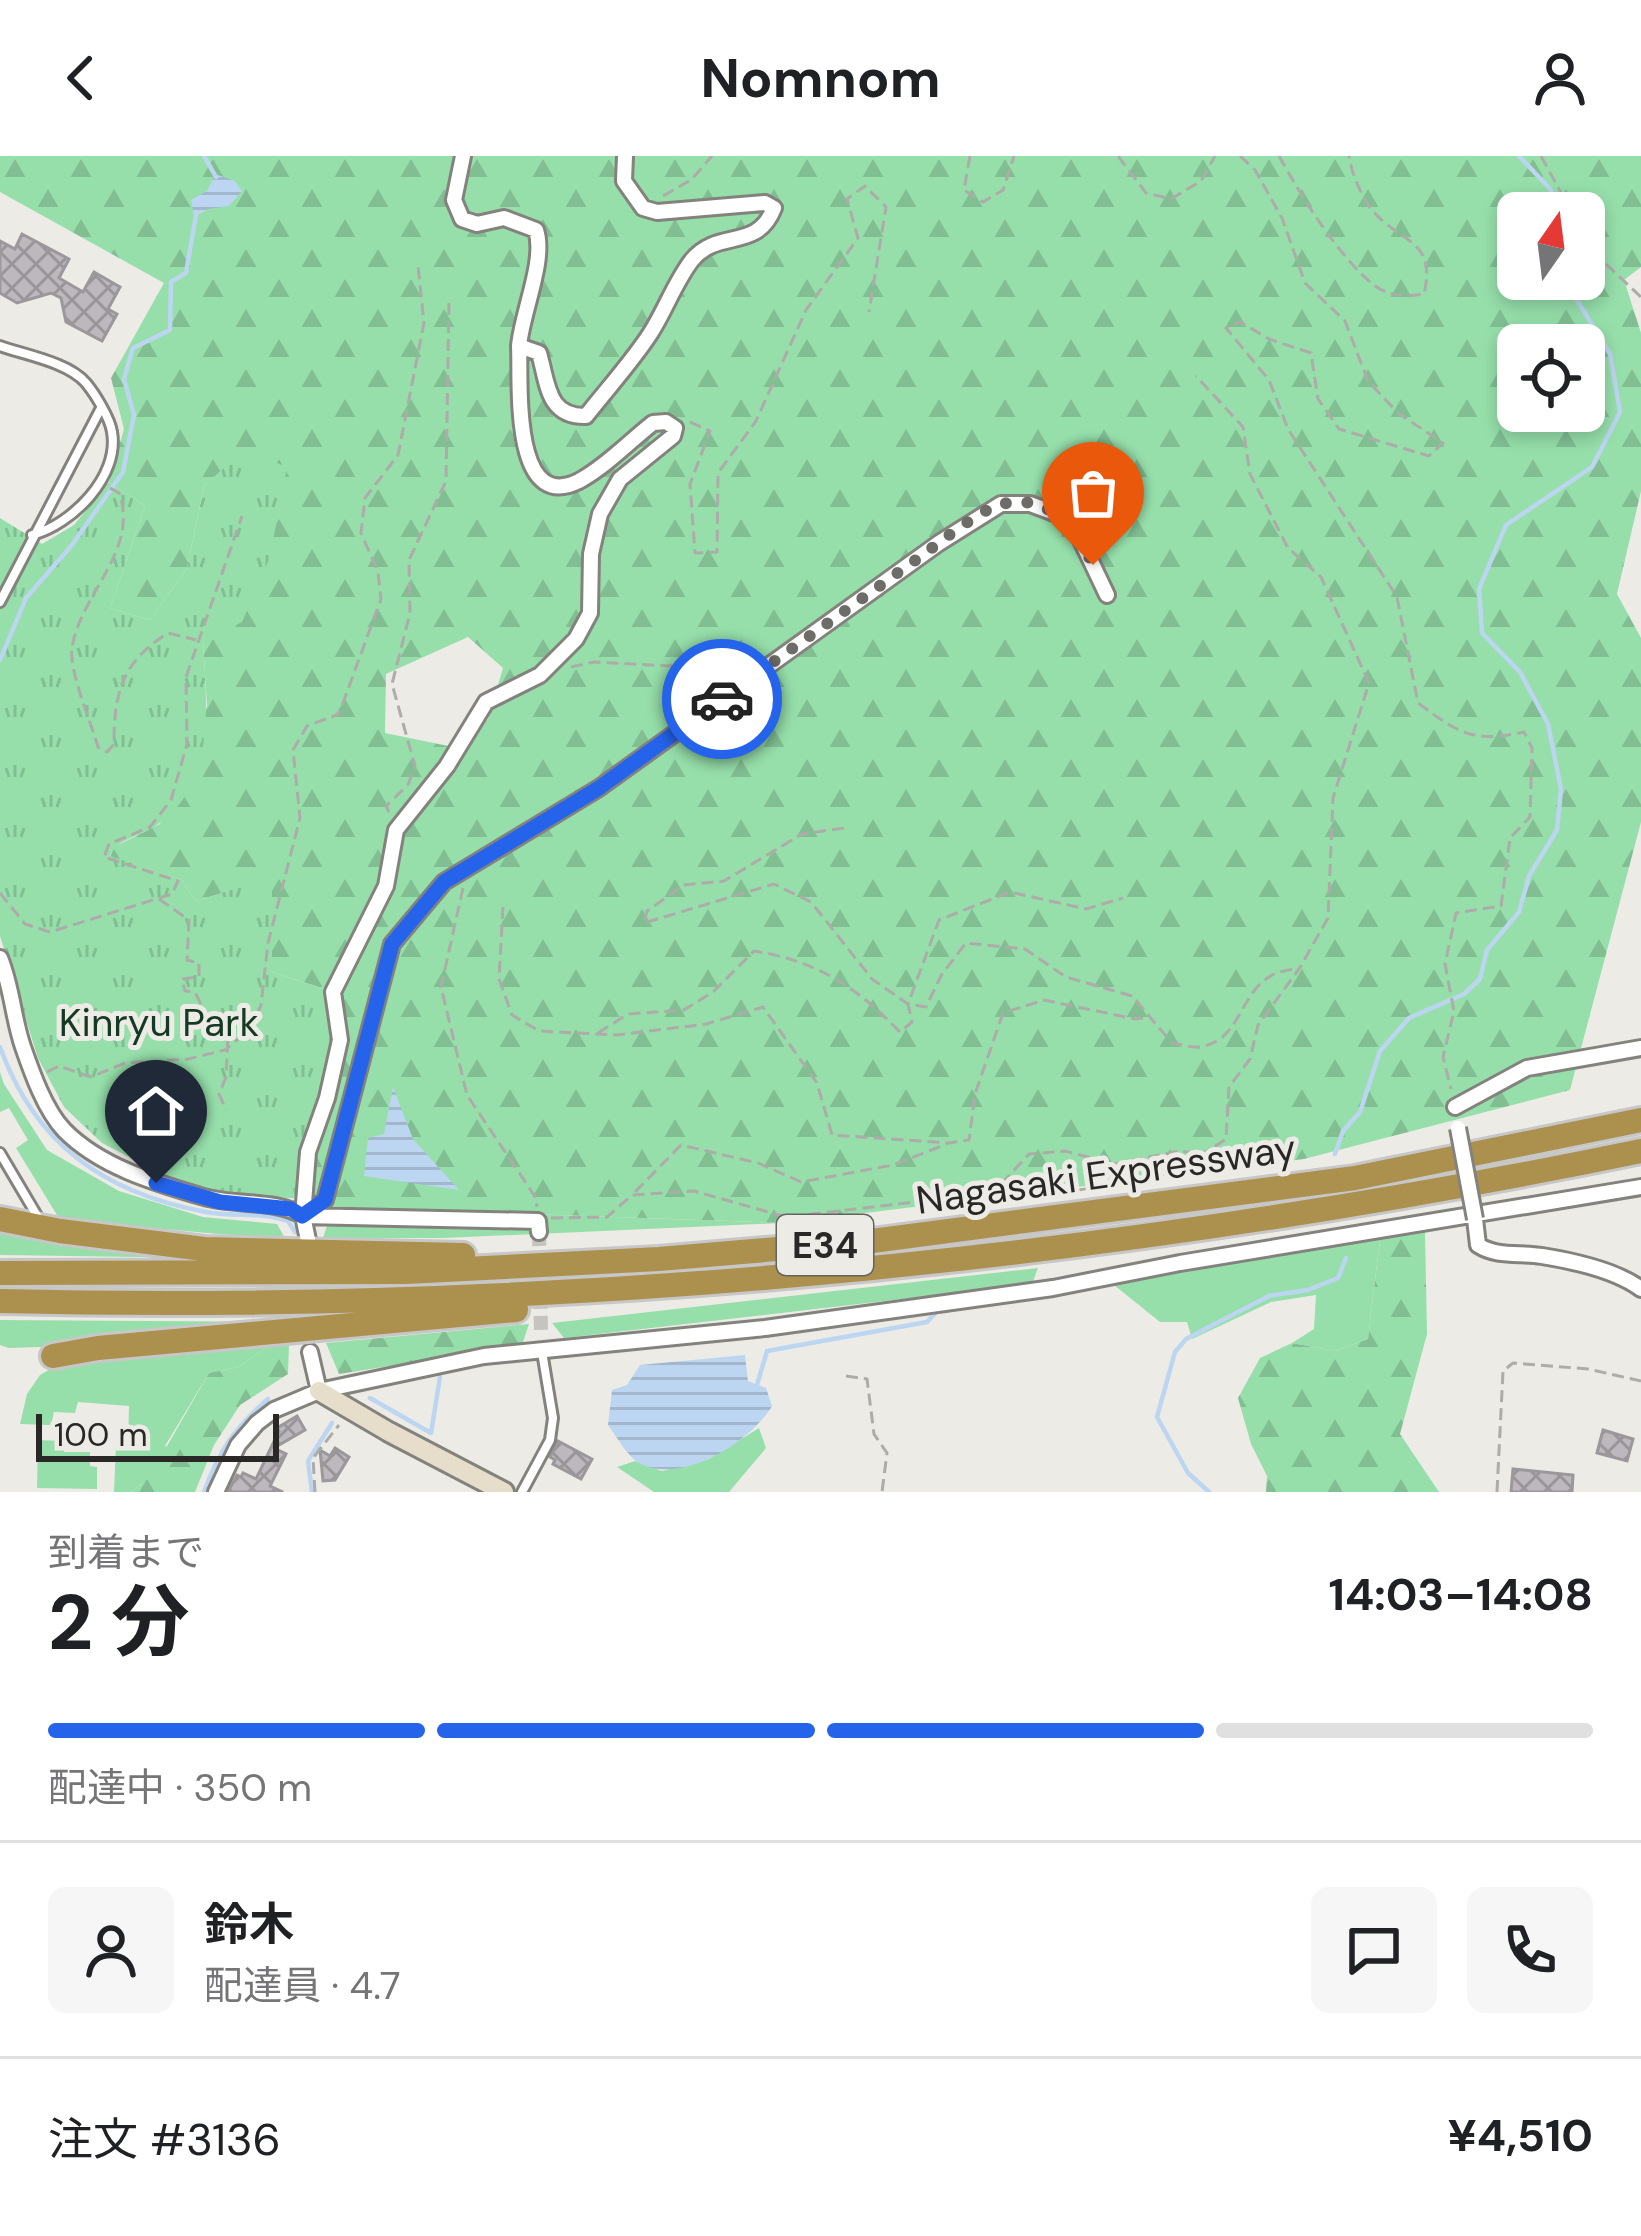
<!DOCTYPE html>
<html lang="ja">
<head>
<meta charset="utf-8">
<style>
	body { margin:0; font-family:"DM Sans","Noto Sans JP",sans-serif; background:#f6f6f6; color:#202124; height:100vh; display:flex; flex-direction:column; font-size:45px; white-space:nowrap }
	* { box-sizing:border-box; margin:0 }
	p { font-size:39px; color:#757577 }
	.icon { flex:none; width:66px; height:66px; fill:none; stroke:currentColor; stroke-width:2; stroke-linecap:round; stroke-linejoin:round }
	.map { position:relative; height:1336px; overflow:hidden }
	.sheet { display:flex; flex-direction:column; background:#fff; flex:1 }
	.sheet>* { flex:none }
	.needle { width:78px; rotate:14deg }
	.tools { position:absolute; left:1497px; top:36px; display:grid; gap:24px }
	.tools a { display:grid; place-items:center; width:108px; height:108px; border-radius:18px; background:#fff; box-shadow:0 6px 18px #0003; font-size:60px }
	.scale { position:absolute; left:36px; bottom:30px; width:243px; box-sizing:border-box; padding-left:12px; border:6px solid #292826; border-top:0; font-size:33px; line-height:42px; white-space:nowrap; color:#292826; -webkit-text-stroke:9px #edebe6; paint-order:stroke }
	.pin { position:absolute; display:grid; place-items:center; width:102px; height:102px; color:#fff; margin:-123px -51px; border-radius:50% 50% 50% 0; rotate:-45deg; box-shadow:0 0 12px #0007 }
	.pin .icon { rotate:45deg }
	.courier { position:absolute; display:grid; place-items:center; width:120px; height:120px; margin:-60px; border:9px solid #2563eb; border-radius:50%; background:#fff; color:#222; box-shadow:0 3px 15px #0007 }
	.head em { font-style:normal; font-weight:700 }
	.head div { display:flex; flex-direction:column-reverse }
	.head { display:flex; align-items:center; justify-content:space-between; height:204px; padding:0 48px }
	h1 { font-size:78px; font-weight:700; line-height:90px }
	.bar { display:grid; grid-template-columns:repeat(4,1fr); gap:18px 12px; align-content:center; height:144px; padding:0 48px }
	.bar i { height:15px; border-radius:9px; background:#e0e0e0 }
	.bar .active { background:#2563eb }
	.bar p { grid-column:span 4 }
	.line { display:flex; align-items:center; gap:30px; padding:0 48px; border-top:3px solid #e0e0e0 }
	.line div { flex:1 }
	.round { display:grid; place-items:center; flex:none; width:126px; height:126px; border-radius:18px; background:#f6f6f6 }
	header { display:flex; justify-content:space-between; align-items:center; height:156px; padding:0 48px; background:#fff; font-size:54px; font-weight:700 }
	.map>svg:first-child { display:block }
	.green { fill:#96dfab }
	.forest { fill:url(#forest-firs); fill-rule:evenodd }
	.park { fill:url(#park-tufts) }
	.water { fill:url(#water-rules) }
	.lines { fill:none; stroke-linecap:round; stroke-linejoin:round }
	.stream { stroke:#bcd5f0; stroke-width:4.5 }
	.building { fill:url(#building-cross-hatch); stroke:#9b979b; stroke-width:3 }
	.street-tunnel { stroke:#c6c4c0; stroke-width:14; stroke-dasharray:14 7; stroke-linecap:butt }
	.lane-casing { stroke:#84827d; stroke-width:14 }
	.street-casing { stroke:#84827d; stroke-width:20 }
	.secondary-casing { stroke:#84827d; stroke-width:24 }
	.highway-casing { stroke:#c7c7c7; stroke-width:30 }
	.path { stroke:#adaca8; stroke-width:3; stroke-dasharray:12 6; stroke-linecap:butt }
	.lane { stroke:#fff; stroke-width:8 }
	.street { stroke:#fff; stroke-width:14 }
	.secondary { stroke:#e6deca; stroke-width:18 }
	.highway { stroke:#ac904d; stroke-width:24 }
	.street-bridge-casing { stroke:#84827d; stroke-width:20; stroke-linecap:butt }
	.street-bridge { stroke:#fff; stroke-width:14 }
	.done { stroke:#6e6c69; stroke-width:12; stroke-dasharray:0 21.6 }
	.route { stroke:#2563eb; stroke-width:15 }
	.labels { text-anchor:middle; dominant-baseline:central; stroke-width:10; stroke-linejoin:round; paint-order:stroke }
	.shield { fill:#edebe6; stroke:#646260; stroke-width:3 }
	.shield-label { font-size:36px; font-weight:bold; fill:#292826 }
	.park-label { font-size:39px; fill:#153922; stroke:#edebe6 }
	.street-label { font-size:39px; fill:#292826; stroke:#edebe6 }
</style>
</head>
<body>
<header><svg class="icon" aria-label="back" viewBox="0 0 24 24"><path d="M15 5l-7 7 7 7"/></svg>Nomnom<svg class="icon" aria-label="person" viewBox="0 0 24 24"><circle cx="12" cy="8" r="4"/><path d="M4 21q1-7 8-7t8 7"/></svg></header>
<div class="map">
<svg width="1641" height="1336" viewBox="0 0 1641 1336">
	<defs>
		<pattern id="forest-firs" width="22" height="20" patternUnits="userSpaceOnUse" patternTransform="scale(3)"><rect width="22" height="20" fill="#96dfab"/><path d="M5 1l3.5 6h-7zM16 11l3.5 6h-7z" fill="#81bf93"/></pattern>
		<pattern id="park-tufts" width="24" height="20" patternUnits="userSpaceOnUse" patternTransform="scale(3)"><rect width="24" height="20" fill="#96dfab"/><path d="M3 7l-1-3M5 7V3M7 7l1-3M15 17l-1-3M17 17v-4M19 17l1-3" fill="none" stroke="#81bf93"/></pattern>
		<pattern id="water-rules" width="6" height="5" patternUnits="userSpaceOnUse" patternTransform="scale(3)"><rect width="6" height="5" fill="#bcd5f0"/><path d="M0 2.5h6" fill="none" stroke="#a2b7ce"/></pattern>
		<pattern id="building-cross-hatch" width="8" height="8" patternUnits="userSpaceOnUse" patternTransform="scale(3)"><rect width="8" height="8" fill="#bcb8bd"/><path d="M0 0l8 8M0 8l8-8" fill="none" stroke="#999699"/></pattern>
	</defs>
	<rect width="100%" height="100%" fill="#edebe6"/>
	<path class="green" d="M 0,916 L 4,928 L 47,994 L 119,1035 L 203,1061 L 277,1068 L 286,1084 L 60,1064 L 16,992 L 28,984 L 9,952 L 0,956 Z
		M 333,1051 L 783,1067 L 443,1082 L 323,1082 Z
		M 0,1077 L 207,1102 L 0,1099 Z
		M 1380,1083 L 1368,1183 L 1335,1195 L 1292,1187 L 1314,1173 L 1316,1139 L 1271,1146 L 1192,1183 L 1187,1166 L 1160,1166 L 1114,1129 L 1232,1104 Z
		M 1038,1112 L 1032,1128 L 564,1182 L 552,1167 Z
		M 0,1164 L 281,1166 L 71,1190 L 9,1192 L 0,1189 Z
		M 268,1190 L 239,1211 L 209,1217 L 142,1328 L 130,1336 L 114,1336 L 116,1290 L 128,1288 L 129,1250 L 78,1246 L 75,1257 L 54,1256 L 51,1269 L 20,1268 L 27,1238 L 40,1219 L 70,1202 Z
		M 759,1272 L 766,1292 L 729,1336 L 654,1336 L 617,1311 L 635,1305 L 662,1315 L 709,1303 Z
		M 38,1284 L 63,1285 L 64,1296 L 90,1296 L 90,1310 L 97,1311 L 97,1333 L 37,1332 Z"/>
	<path class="forest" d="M 0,0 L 1641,0 L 1641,111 L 1624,124 L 1641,177 L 1641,335 L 1617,438 L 1641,482 L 1641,666 L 1570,934 L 1304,1003 L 783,1067 L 333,1051 L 307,1043 L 337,837 L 272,816 L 272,722 L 196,745 L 181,723 L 110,701 L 114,691 L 160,668 L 207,550 L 203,484 L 286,311 L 244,295 L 204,330 L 187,412 L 150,464 L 110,452 L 145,350 L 109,326 L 124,273 L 111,222 L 164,127 L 0,36 ZM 1518,57 L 1584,57 L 1584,123 L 1518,123 ZM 1518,189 L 1584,189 L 1584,255 L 1518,255 ZM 468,481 L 503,512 L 488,563 L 458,592 L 385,577 L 386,518 Z
		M 1425,1076 L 1427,1178 L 1400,1278 L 1439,1336 L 1266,1336 L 1267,1320 L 1251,1288 L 1238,1242 L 1260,1202 L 1292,1187 L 1335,1195 L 1368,1183 L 1380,1083 Z
		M 529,1168 L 522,1189 L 339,1218 L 326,1187 Z
		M 289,1189 L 288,1218 L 240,1249 L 214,1289 L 195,1336 L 130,1336 L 142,1328 L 144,1295 L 167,1290 L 209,1217 L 239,1211 L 268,1190 Z"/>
	<path class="park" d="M 244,294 L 287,311 L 270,401 L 242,466 L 203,484 C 207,547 216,629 157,669 C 141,680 118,682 110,700 L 181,723 L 196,745 L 272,721 L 272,816 L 337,837 L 344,885 L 313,997 L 307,1043 L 229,1039 L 175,1025 L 102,987 L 64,951 L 38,902 L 0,780 L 0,362 L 42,388 L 74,369 L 109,326 L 145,350 L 110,452 L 150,464 L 187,412 L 204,330 Z"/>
	<path class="water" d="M 215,18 L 235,25 L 242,35 L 229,50 L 208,53 L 194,61 L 191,44 L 207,35 Z
		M 393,931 L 413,983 L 459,1034 L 364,1020 L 368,982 L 384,978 Z
		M 745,1199 L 748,1225 L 766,1232 L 772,1250 C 751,1286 681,1330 639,1307 C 627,1300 617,1281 608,1269 L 612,1234 L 627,1229 L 640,1209 Z"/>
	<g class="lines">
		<path class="stream" d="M 204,0 L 216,21
			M 1519,0 L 1551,34 L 1550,57
			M 0,504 L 26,442 L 72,389 L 123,316 L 134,259 L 124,223 L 133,192 L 170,174 L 171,126 L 186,117 L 196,59
			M 0,891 C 35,988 104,1037 206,1056 C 233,1061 261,1056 288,1065 L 295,1076
			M 1335,998 L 1343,975 L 1360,956 L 1380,895 L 1409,862 L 1464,838 L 1480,823 L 1487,794 L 1519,756 L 1529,720 L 1557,674 L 1561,633 L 1548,568 L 1520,516 L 1482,477 L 1479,433 L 1506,369 L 1592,311 L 1620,256 L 1610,198 L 1564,123
			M 757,1229 L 767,1195 L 927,1166 L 939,1153
			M 370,1242 L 431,1277 L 440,1221
			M 204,1336 C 220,1293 234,1273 268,1243
			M 312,1336 L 308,1305 L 332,1267
			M 1209,1336 L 1188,1317 L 1157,1261 L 1175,1196 L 1186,1183 L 1269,1140 L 1308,1134 L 1338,1122 L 1346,1102"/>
	</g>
	<path class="building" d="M 22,78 L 69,103 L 59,122 L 83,136 L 94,116 L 120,131 L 108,153 L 117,158 L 102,185 L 66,166 L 61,142 L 51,137 L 17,147 L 0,137 L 0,85 L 15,93 Z
		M 297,1260 L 305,1274 L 274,1292 L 286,1298 L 270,1330 L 283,1336 L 228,1336 L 237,1319 L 241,1321 L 243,1317 L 256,1323 L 279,1275 L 277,1272 Z
		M 1603,1274 L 1633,1283 L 1627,1305 L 1597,1297 Z
		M 558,1285 L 592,1303 L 581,1323 L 553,1308 L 555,1304 L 550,1301 Z
		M 335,1292 L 349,1301 L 335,1324 L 323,1325 L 320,1294 L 330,1300 Z
		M 1513,1313 L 1573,1319 L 1572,1336 L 1511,1336 Z"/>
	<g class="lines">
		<path class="street-tunnel" d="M 539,1076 L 541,1176"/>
		<defs>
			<path id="lane" d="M 0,190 C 25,199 68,206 86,227 C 95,238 110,262 112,276 C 120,321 71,369 32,379
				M 0,446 L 101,252
				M 0,997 L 39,1063
				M 522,1336 L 550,1284 L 553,1262 L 542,1196"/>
			<path id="street" d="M 463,0 L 454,44 L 462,63 L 477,68 L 504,62 L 536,74 C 546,104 522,156 519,190
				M 0,802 C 12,831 13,862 23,891 C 32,917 45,954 64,974 C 100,1011 156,1027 204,1041 C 235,1050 276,1043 303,1060 L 538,1065 L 539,1076
				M 1455,951 L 1527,912 L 1641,892
				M 303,1060 L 325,1044 L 392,788 L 444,726 L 599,632 L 939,387 L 1001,348 L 1030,348 L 1060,359 L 1078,378 L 1107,439
				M 1475,1063 L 1478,1089 C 1498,1102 1520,1096 1542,1100 C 1573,1105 1617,1115 1641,1133
				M 308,1084 L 303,1060 L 308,996 L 327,942 L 340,884 L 333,836 L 386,730 L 396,674 L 447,610 L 486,546 L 540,519 L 576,483 L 590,457 L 591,398 L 600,358 L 620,323 L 673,280 L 675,272 L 666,266 L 653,267 C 630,285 605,311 579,325 C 510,359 521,223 519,190 L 539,197 C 548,228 547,261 586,260 C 607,233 631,207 650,178 C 665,155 675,126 692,104 C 718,72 757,96 774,52 L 765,47 L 657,56 L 643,52 L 624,25 L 625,0
				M 310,1196 L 319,1235
				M 216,1336 L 238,1289 L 257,1267 L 274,1254 L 319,1235 L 484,1200 L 765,1172 L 1053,1132 L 1180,1107 L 1641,1031"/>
			<path id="secondary" d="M 319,1235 L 389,1276 L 504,1336"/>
			<path id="highway" d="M 0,1063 L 60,1075 L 204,1093 L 463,1099
				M 0,1117 L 406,1116 L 659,1103 L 872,1085 L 1355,1022 L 1641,964
				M 0,1145 C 551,1158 1101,1106 1641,995
				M 53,1200 L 98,1192 L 516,1154"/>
		</defs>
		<use href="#lane" class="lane-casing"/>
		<use href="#street" class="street-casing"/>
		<use href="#secondary" class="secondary-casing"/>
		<use href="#highway" class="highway-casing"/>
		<path class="path" d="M 970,0 L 964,34 L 983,46 L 1003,34 L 1014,0
			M 1118,0 L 1146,37 L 1171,43 L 1201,25 L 1215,0
			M 1240,0 L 1255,14 L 1282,62 L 1305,127 L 1345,165 L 1368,225 L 1398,257 L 1443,287 L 1429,300 L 1339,273 L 1318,243 L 1311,197 L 1269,183 L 1240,166 L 1226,172 L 1269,224 L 1288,273 L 1397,441 L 1418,547 C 1460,578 1472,587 1524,576 L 1532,592 L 1530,661 L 1510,682 L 1501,750 L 1456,757 L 1445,808 L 1454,855 L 1443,901 L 1451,933
			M 1279,0 C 1301,40 1336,96 1370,126 C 1385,140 1405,141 1424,138 C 1437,82 1400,88 1372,54 C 1362,42 1351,16 1349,0
			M 1541,0 L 1572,57
			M 663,40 L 691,24 L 712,0
			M 1584,80 L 1592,95 L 1641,141
			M 690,266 L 710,275 L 690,328 L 695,397 L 717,396 L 718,317 L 756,265 L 806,154 L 858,82 L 847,43 L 865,30 L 886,51 L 869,156
			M 110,332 L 119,337 C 140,394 80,438 72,492 C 69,516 91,566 98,591 L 107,596 L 114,588 C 114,536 122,506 168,477 L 196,484
			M 571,511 L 594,506 L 670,510 L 715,491
			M 389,656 L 386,650 L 408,629 L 415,610 L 392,528 L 410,457 L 409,404 L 446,325 L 449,145
			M 844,672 L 802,678 L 724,725 L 684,729 L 647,755 L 644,767 L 774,728 L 811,746 L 872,823 L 908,848 L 926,851 L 942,818 L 966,787 L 1025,793 L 1066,821 L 1132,840 L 1172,887 C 1180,888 1192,892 1200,891 C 1250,883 1236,815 1298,813
			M 463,732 L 441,831 L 467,939 L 536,1042 L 537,1051
			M 0,737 L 25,768 L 50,776 L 172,738 L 178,725 L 104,701 L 109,688 L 150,671 L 171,644 L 187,588 L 186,521 L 242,360
			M 159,743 L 189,764 L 187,804 L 199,807 L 199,821 L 182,823 L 185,835 L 195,836 L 206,859 L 217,855 L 222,864 L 209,875 L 215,882 L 228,880 L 226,921 L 219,938 L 226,954
			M 503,751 L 499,823 L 512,859 L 539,875 L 617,879 L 706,868 L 763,851 L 817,927 L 832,979 L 949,987 L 969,984 L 975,938 L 1003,857 L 1044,844 L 1135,863 L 1148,861
			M 598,877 L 628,858 L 684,854 L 713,836 L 754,795 C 818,805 856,831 900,876 L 912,866 L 908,848 L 939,764 L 1010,736 L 1086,753 L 1123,742
			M 47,916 L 59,910 L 91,921 L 125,907 L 188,903 L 225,894 L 250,873 L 261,849 L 268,787 L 300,662 L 293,594 L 307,570 L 339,558 L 381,443 L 378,416 L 361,377 L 365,342 L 398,299 L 424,167 L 418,110
			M 635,1036 L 681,989 L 758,1007 L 801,1026 L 893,1009 L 947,988
			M 1044,1041 L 1048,1037 C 1107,1033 1177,1018 1226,983 L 1229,931 L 1250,903 L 1258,869 L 1299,813 L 1328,762 L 1333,642 L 1369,527 L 1321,421 L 1288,392 L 1250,318 L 1243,271 L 1196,220
			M 551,1062 L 607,1061 L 632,1039 L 694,1035 L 786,1061 L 993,1037 L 1029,998 L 1065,995 L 1115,1008 L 1179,995 L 1205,998
			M 846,1220 L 867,1223 L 874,1278 L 887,1297 L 882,1336
			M 315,1336 L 313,1302 L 339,1269
			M 1497,1336 L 1503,1215 L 1513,1207 L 1588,1213 L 1641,1225"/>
		<use href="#lane" class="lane"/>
		<use href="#street" class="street"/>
		<use href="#secondary" class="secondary"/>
		<use href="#highway" class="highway"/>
		<defs>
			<path id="street-bridge" d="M 1458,972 L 1475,1063"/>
		</defs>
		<use href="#street-bridge" class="street-bridge-casing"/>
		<use href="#street-bridge" class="street-bridge"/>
	</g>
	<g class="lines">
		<path class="done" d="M 722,543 C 787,496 852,450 917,403 C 938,388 979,354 1002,348 C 1049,337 1076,372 1093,409"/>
		<path class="route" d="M 156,1027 L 220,1046 L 291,1053 L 302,1060 L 325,1044 L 392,788 L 444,726 L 599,632 L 722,543"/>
	</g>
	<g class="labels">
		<rect class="shield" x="777" y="1059" width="96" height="60" rx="9"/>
		<g class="shield-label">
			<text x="825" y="1089">E34</text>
		</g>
		<g class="park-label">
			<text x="159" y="866">Kinryu Park</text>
		</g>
		<g class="street-label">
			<text transform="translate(1106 1018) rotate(-8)">Nagasaki Expressway</text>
		</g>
	</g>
</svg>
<div class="tools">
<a><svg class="needle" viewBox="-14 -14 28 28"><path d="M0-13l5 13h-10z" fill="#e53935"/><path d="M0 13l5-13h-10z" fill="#757577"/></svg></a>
<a><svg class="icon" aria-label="locate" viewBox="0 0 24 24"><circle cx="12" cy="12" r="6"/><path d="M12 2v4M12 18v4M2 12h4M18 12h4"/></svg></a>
</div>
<div class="scale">100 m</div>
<div class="pin" style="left:1093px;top:409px;background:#ea580c"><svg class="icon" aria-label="bag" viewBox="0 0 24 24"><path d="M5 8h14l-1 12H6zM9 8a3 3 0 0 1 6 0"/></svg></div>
<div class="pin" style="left:156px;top:1027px;background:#1f2937"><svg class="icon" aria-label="home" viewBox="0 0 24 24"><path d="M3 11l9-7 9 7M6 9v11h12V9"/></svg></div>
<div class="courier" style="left:722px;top:543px"><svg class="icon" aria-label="car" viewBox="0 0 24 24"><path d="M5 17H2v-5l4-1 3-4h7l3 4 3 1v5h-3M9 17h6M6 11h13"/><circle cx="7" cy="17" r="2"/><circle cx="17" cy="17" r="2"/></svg></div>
</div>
<section class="sheet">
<div class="head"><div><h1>2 分</h1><p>到着まで</p></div><em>14:03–14:08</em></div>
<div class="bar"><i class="active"></i><i class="active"></i><i class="active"></i><i></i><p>配達中 · 350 m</p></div>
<div class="line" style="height:216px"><a class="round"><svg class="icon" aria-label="person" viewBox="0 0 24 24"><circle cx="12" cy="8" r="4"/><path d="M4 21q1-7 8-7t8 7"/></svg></a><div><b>鈴木</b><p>配達員 · 4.7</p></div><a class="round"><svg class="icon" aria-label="chat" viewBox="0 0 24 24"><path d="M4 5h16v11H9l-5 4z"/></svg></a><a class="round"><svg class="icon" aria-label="phone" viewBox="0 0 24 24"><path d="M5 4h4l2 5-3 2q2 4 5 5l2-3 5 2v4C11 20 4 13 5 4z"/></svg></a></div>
<div class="line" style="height:156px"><div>注文 #3136</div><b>¥4,510</b></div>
</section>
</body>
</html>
